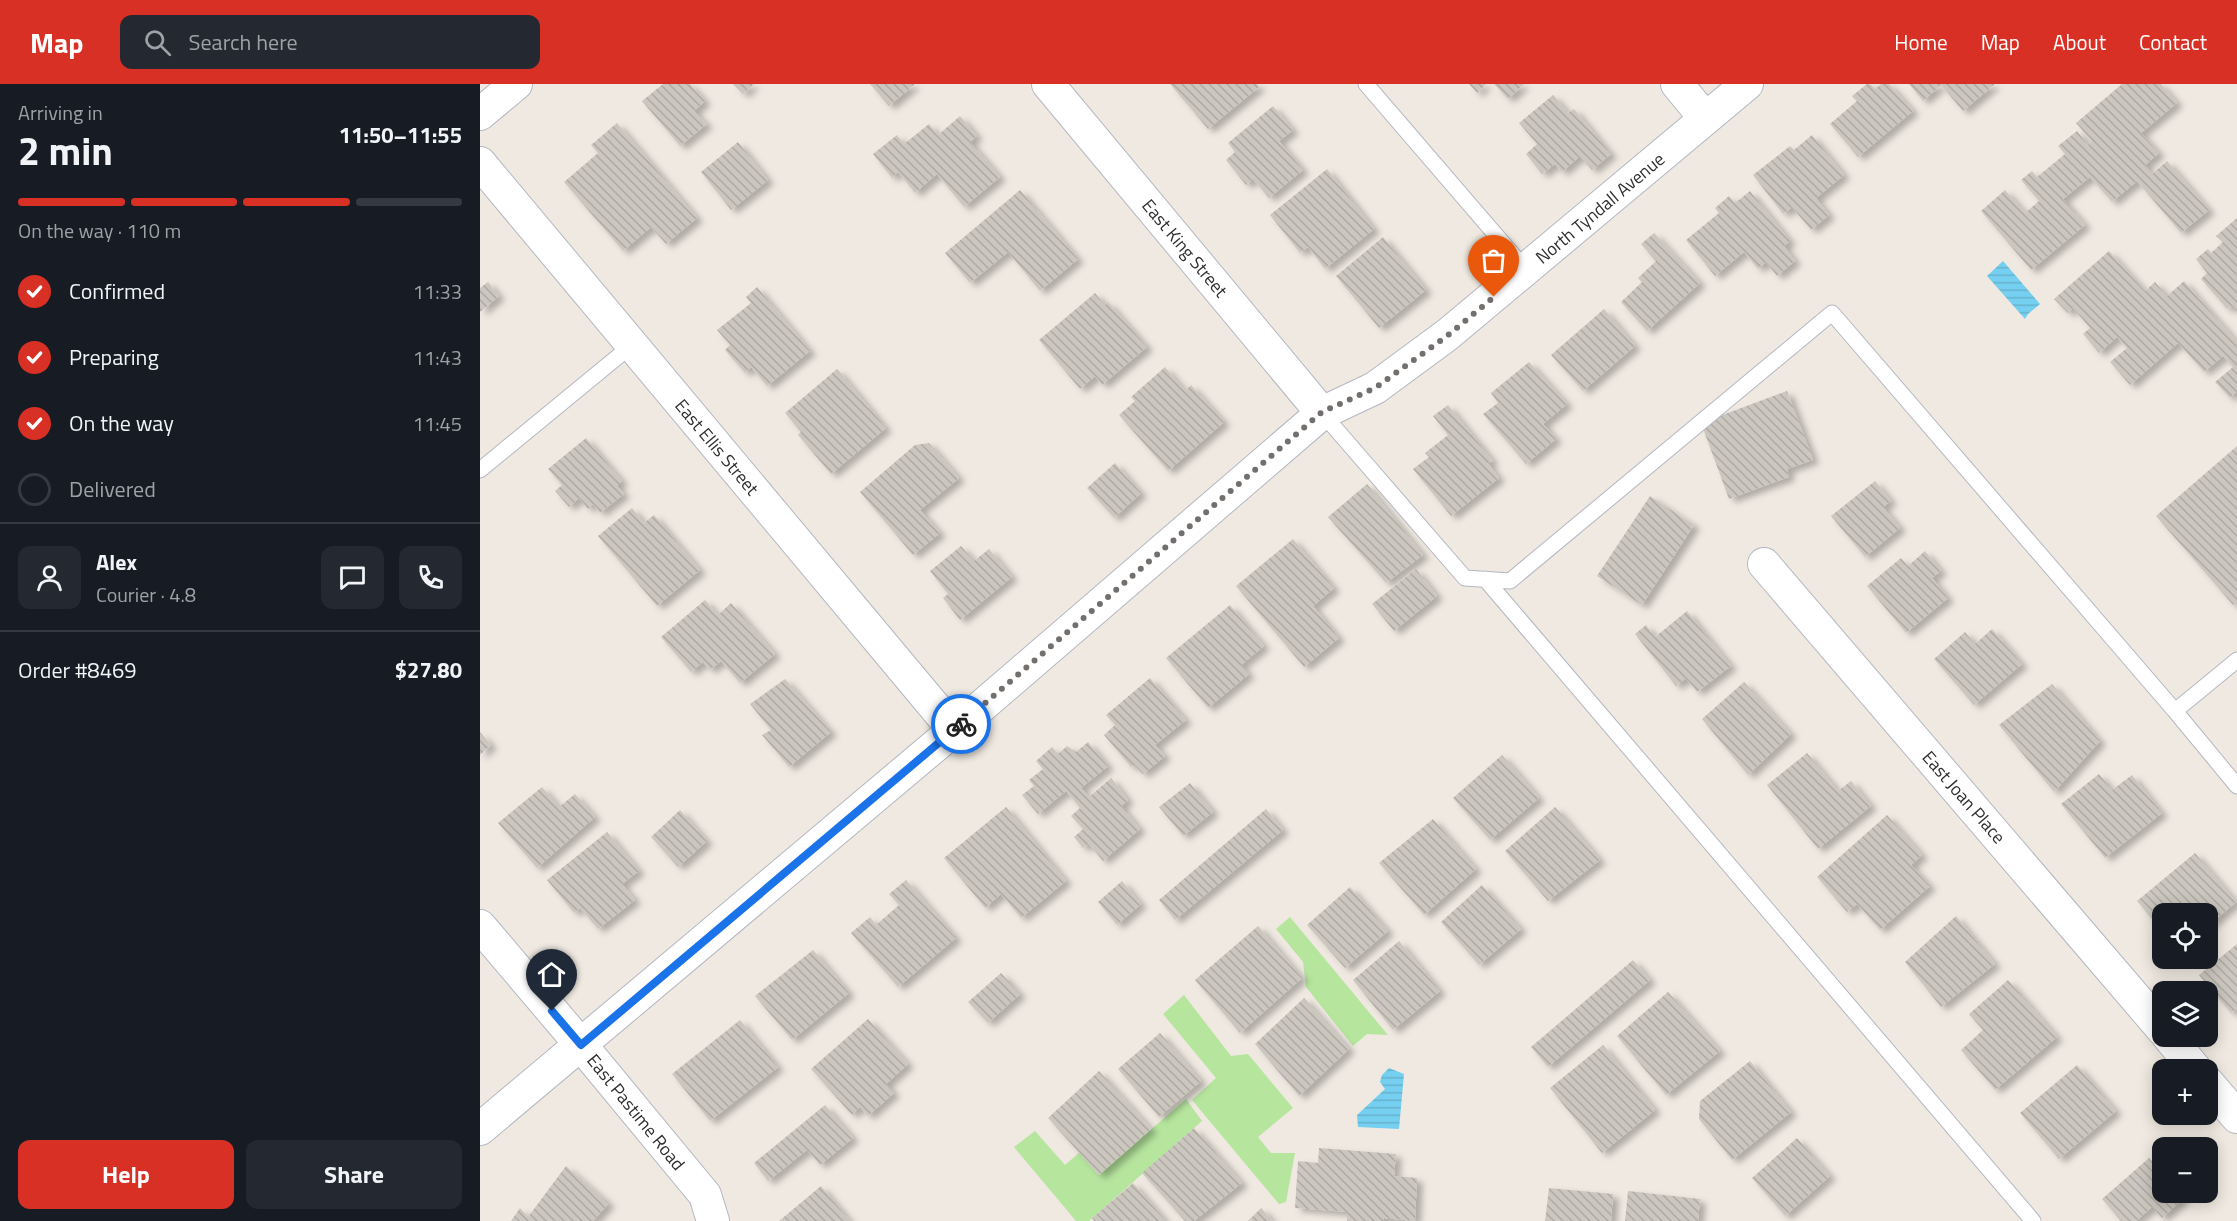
<!DOCTYPE html>
<html lang="en">
<head>
<meta charset="utf-8">
<style>
	body { margin:0; font-family:"Titillium Web",sans-serif; background:#242831; color:#f1f3f6; height:100vh; display:flex; flex-direction:column; font-size:22px; white-space:nowrap }
	* { box-sizing:border-box; margin:0 }
	p { font-size:20px; color:#9ea1a6 }
	.icon { flex:none; width:33px; height:33px; fill:none; stroke:currentColor; stroke-width:2; stroke-linecap:round; stroke-linejoin:round }
	.map { position:relative; flex:1; overflow:hidden }
	.panel { display:flex; flex-direction:column; background:#171b24; width:480px }
	.panel>* { flex:none }
	.fabs { position:absolute; left:1672px; top:819px; display:grid; gap:12px }
	.fabs a { display:grid; place-items:center; width:66px; height:66px; border-radius:12px; background:#171b24; box-shadow:0 3px 15px #0003; font-size:30px }
	.pin { position:absolute; display:grid; place-items:center; width:51px; height:51px; color:#fff; margin:-62px -26px; border-radius:50% 50% 50% 0; rotate:-45deg; box-shadow:0 0 6px #0007 }
	.pin .icon { rotate:45deg }
	.courier { position:absolute; display:grid; place-items:center; width:60px; height:60px; margin:-30px; border:4px solid #1a73e8; border-radius:50%; background:#fff; color:#222; box-shadow:0 2px 8px #0007 }
	.headline em { font-style:normal; font-weight:700 }
	.headline div { display:flex; flex-direction:column-reverse }
	.headline { display:flex; align-items:center; justify-content:space-between; height:102px; padding:0 18px }
	h1 { font-size:39px; font-weight:700; line-height:45px }
	.bar { display:grid; grid-template-columns:repeat(4,1fr); gap:9px 6px; align-content:center; height:72px; padding:0 18px }
	.bar i { height:8px; border-radius:4px; background:#363941 }
	.bar .active { background:#d93025 }
	.bar p { grid-column:span 4 }
	.line { display:flex; align-items:center; gap:15px; padding:0 18px; border-top:2px solid #363941 }
	.line div { flex:1 }
	.round { display:grid; place-items:center; flex:none; width:63px; height:63px; border-radius:12px; background:#242831 }
	ol { padding:0 18px; list-style:none }
	li { display:flex; align-items:center; gap:18px; height:66px }
	li p { margin-inline-start:auto }
	li .icon { padding:6px; border-radius:50%; background:#d93025; color:#fff; stroke-width:4 }
	li:last-child { color:#9ea1a6 }
	li i { width:33px; height:33px; border:3px solid #363941; border-radius:50% }
	.primary-button { display:flex; gap:12px; margin-top:auto; padding:12px 18px }
	.primary-button a { flex:1; height:69px; border-radius:12px; background:#d93025; color:#fff; font-size:24px; font-weight:700; line-height:69px; text-align:center }
	.primary-button a+a { background:#242831; color:#f1f3f6 }
	header { display:flex; align-items:center; gap:36px; box-sizing:border-box; height:84px; padding:0 30px; background:#d93025; color:#fff }
	header strong { font-size:28px }
	nav { display:flex; gap:33px; margin-inline-start:auto; font-size:21px }
	.search { width:420px; height:54px; background:#242831; display:flex; align-items:center; gap:15px; box-sizing:border-box; padding:0 21px; border-radius:12px; color:#9ea1a6; font-size:22px }
	main { display:flex; flex:1; min-height:0 }
	.map>svg:first-child { display:block }
	.grass { fill:#b6e59e }
	.water { fill:url(#water-rules) }
	.building { fill:url(#building-back-hatch); filter:url(#shadow) }
	.lines { fill:none; stroke-linecap:round; stroke-linejoin:round }
	.service-casing { stroke:#b4b7c1; stroke-width:17 }
	.minor-casing { stroke:#b4b7c1; stroke-width:34 }
	.service { stroke:#fff; stroke-width:15 }
	.minor { stroke:#fff; stroke-width:32 }
	.done { stroke:#726f6d; stroke-width:6; stroke-dasharray:0 10.8 }
	.route { stroke:#1a73e8; stroke-width:8 }
	.labels { text-anchor:middle; dominant-baseline:central; stroke-width:6; stroke-linejoin:round; paint-order:stroke }
	.street-label { font-size:18px; fill:#2e2e2e; stroke:#fff }
</style>
</head>
<body>
<header>
<strong>Map</strong>
<div class="search"><svg class="icon" aria-label="search" viewBox="0 0 24 24"><circle cx="10" cy="10" r="6"/><path d="M15 15l6 6"/></svg>Search here</div>
<nav><a>Home</a><a>Map</a><a>About</a><a>Contact</a></nav>
</header>
<main>
<section class="panel">
<div class="headline"><div><h1>2 min</h1><p>Arriving in</p></div><em>11:50–11:55</em></div>
<div class="bar"><i class="active"></i><i class="active"></i><i class="active"></i><i></i><p>On the way · 110 m</p></div>
<ol>
<li><svg class="icon" aria-label="check" viewBox="0 0 24 24"><path d="M5 12l5 5 9-10"/></svg>Confirmed<p>11:33</p></li>
<li><svg class="icon" aria-label="check" viewBox="0 0 24 24"><path d="M5 12l5 5 9-10"/></svg>Preparing<p>11:43</p></li>
<li><svg class="icon" aria-label="check" viewBox="0 0 24 24"><path d="M5 12l5 5 9-10"/></svg>On the way<p>11:45</p></li>
<li><i></i>Delivered</li>
</ol>
<div class="line" style="height:108px"><a class="round"><svg class="icon" aria-label="person" viewBox="0 0 24 24"><circle cx="12" cy="8" r="4"/><path d="M4 21q1-7 8-7t8 7"/></svg></a><div><b>Alex</b><p>Courier · 4.8</p></div><a class="round"><svg class="icon" aria-label="chat" viewBox="0 0 24 24"><path d="M4 5h16v11H9l-5 4z"/></svg></a><a class="round"><svg class="icon" aria-label="phone" viewBox="0 0 24 24"><path d="M5 4h4l2 5-3 2q2 4 5 5l2-3 5 2v4C11 20 4 13 5 4z"/></svg></a></div>
<div class="line" style="height:78px"><div>Order #8469</div><b>$27.80</b></div>
<div class="primary-button"><a>Help</a><a>Share</a></div>
</section>
<div class="map">
<svg width="1757" height="1137" viewBox="0 0 1757 1137">
	<defs>
		<pattern id="water-rules" width="6" height="5" patternUnits="userSpaceOnUse" patternTransform="scale(1.5)"><rect width="6" height="5" fill="#75cff0"/><path d="M0 2.5h6" fill="none" stroke="#66b2ce"/></pattern>
		<pattern id="building-back-hatch" width="6" height="6" patternUnits="userSpaceOnUse" patternTransform="scale(1.5)"><rect width="6" height="6" fill="#cbc7bf"/><path d="M-1 5l2 2M0 0l6 6M5-1l2 2" fill="none" stroke="#afaba4"/></pattern>
		<filter id="shadow"><feDropShadow dx="6" dy="4" stdDeviation="3" flood-color="#0004"/></filter>
	</defs>
	<rect width="100%" height="100%" fill="#efe9e1"/>
	<path class="grass" d="M 810,833 L 908,951 L 887,950 L 873,962 L 826,903 L 823,878 L 796,845 Z
		M 704,911 L 751,972 L 768,970 L 813,1024 L 778,1053 L 791,1069 L 815,1069 L 806,1118 L 799,1120 L 712,1016 L 736,994 L 683,930 Z
		M 706,1015 L 722,1037 L 609,1137 L 596,1137 L 534,1063 L 555,1047 L 585,1081 L 599,1069 L 619,1091 Z"/>
	<path class="water" d="M 1523,177 L 1560,220 L 1548,230 L 1545,235 L 1507,192 Z
		M 909,984 L 924,990 L 919,1045 L 878,1043 L 877,1031 L 905,1005 L 900,998 L 902,991 Z"/>
	<path class="building" d="M 183,0 L 210,0 L 225,17 L 214,27 L 227,40 L 200,62 L 162,17 Z
		M 253,0 L 274,0 L 263,10 Z
		M 390,0 L 435,0 L 409,22 Z
		M 690,0 L 777,0 L 779,3 L 728,45 Z
		M 989,0 L 1006,0 L 997,9 Z
		M 1014,0 L 1044,0 L 1028,15 Z
		M 1387,0 L 1390,0 L 1395,5 L 1401,0 L 1409,0 L 1433,27 L 1378,73 L 1350,40 L 1377,17 L 1372,12 Z
		M 1429,0 L 1515,0 L 1483,27 L 1461,1 L 1443,17 Z
		M 1642,0 L 1681,0 L 1697,19 L 1661,49 L 1679,69 L 1665,81 L 1672,90 L 1687,77 L 1729,126 L 1701,149 L 1657,97 L 1632,118 L 1610,93 L 1583,115 L 1605,141 L 1551,186 L 1501,127 L 1525,106 L 1545,129 L 1559,117 L 1541,96 L 1552,87 L 1557,93 L 1585,70 L 1578,62 L 1597,47 L 1608,61 L 1612,57 L 1596,39 Z
		M 1073,11 L 1088,29 L 1094,25 L 1131,70 L 1112,86 L 1100,72 L 1082,88 L 1075,80 L 1062,90 L 1046,70 L 1057,60 L 1039,39 Z
		M 793,22 L 813,46 L 799,57 L 823,86 L 789,114 L 773,95 L 766,101 L 746,76 L 755,68 L 748,59 Z
		M 480,32 L 497,52 L 490,58 L 520,93 L 484,123 L 457,90 L 435,109 L 418,88 L 412,94 L 393,70 L 417,51 L 424,60 L 449,40 L 458,51 Z
		M 137,39 L 217,134 L 186,160 L 171,143 L 143,167 L 84,98 L 118,69 L 111,61 Z
		M 1332,51 L 1364,91 L 1336,114 L 1349,131 L 1331,146 L 1312,123 L 1303,130 L 1273,91 L 1310,62 L 1314,66 Z
		M 258,58 L 288,96 L 251,126 L 221,88 Z
		M 847,85 L 894,145 L 845,185 L 828,163 L 820,169 L 790,131 Z
		M 540,106 L 598,175 L 560,207 L 528,168 L 490,199 L 465,169 Z
		M 1270,107 L 1310,157 L 1304,162 L 1315,177 L 1297,192 L 1286,178 L 1278,185 L 1264,168 L 1235,192 L 1206,156 L 1239,129 L 1235,124 L 1249,112 L 1255,119 Z
		M 1757,134 L 1757,227 L 1752,222 L 1747,225 L 1721,195 L 1727,189 L 1716,175 L 1728,165 L 1731,169 L 1743,158 L 1736,152 Z
		M 1174,149 L 1220,199 L 1167,247 L 1141,218 L 1162,198 L 1158,194 L 1176,177 L 1161,160 Z
		M 903,153 L 946,206 L 899,244 L 856,192 Z
		M 1629,167 L 1665,207 L 1675,198 L 1687,212 L 1704,197 L 1757,258 L 1757,307 L 1750,314 L 1735,298 L 1753,283 L 1743,272 L 1724,288 L 1698,259 L 1650,301 L 1630,278 L 1647,264 L 1637,253 L 1619,269 L 1603,250 L 1610,244 L 1593,224 L 1588,229 L 1574,215 Z
		M 8,198 L 19,212 L 0,228 L 0,204 Z
		M 277,203 L 330,267 L 287,302 L 271,283 L 265,289 L 245,266 L 250,261 L 237,246 L 271,219 L 266,213 Z
		M 615,209 L 625,221 L 628,218 L 667,263 L 622,301 L 615,292 L 600,305 L 559,256 Z
		M 1124,225 L 1155,262 L 1103,307 L 1071,271 Z
		M 1049,278 L 1087,320 L 1063,340 L 1076,355 L 1046,380 L 1003,330 L 1018,319 L 1011,309 Z
		M 685,283 L 705,307 L 711,301 L 744,338 L 688,387 L 639,331 L 655,317 L 651,313 Z
		M 357,285 L 406,344 L 351,390 L 318,351 L 321,348 L 305,329 Z
		M 1307,307 L 1333,376 L 1307,385 L 1309,393 L 1249,415 L 1221,339 Z
		M 968,321 L 1013,377 L 1008,379 L 1019,394 L 971,432 L 933,385 L 949,373 L 945,369 L 968,351 L 953,332 Z
		M 106,354 L 142,397 L 137,402 L 144,410 L 120,429 L 113,420 L 108,425 L 99,414 L 89,423 L 75,407 L 82,401 L 68,385 Z
		M 449,359 L 479,394 L 440,426 L 460,449 L 433,471 L 380,408 L 435,361 Z
		M 1757,362 L 1757,517 L 1753,521 L 1676,432 Z
		M 635,379 L 661,409 L 634,434 L 607,404 Z
		M 1395,397 L 1411,417 L 1403,423 L 1420,444 L 1385,473 L 1351,432 Z
		M 887,400 L 943,471 L 906,499 L 848,433 Z
		M 1170,412 L 1214,441 L 1162,521 L 1117,492 Z
		M 152,424 L 164,439 L 174,431 L 220,486 L 177,522 L 118,452 Z
		M 813,455 L 854,504 L 833,522 L 859,554 L 824,583 L 756,502 Z
		M 481,462 L 494,477 L 509,465 L 532,493 L 480,536 L 463,514 L 468,510 L 450,487 Z
		M 1445,467 L 1461,487 L 1452,494 L 1468,514 L 1426,549 L 1387,502 L 1421,474 L 1428,482 Z
		M 936,485 L 957,512 L 914,547 L 892,520 Z
		M 225,516 L 238,531 L 251,519 L 295,570 L 260,599 L 241,577 L 230,586 L 223,578 L 211,588 L 181,553 Z
		M 750,521 L 784,562 L 761,581 L 769,590 L 728,624 L 686,574 Z
		M 1207,527 L 1251,582 L 1217,608 L 1206,594 L 1196,602 L 1155,550 L 1166,541 L 1175,553 Z
		M 1512,545 L 1542,580 L 1494,621 L 1454,575 L 1485,548 L 1495,560 Z
		M 670,594 L 706,636 L 675,661 L 685,672 L 663,690 L 654,681 L 651,683 L 624,651 L 635,641 L 626,631 Z
		M 305,595 L 351,648 L 309,683 L 282,651 L 291,646 L 270,620 Z
		M 1264,598 L 1311,650 L 1268,691 L 1222,635 Z
		M 1572,600 L 1620,657 L 1574,708 L 1519,641 Z
		M 0,648 L 11,661 L 0,671 Z
		M 608,658 L 628,682 L 601,704 L 609,713 L 631,694 L 648,716 L 641,722 L 660,745 L 623,777 L 609,760 L 603,764 L 594,753 L 603,745 L 591,732 L 600,724 L 586,707 L 558,730 L 542,711 L 554,702 L 549,696 L 563,685 L 556,677 L 572,663 L 578,670 L 587,662 L 596,668 Z
		M 1327,669 L 1358,707 L 1371,697 L 1391,722 L 1338,765 L 1287,701 Z
		M 1022,671 L 1059,714 L 1010,756 L 973,714 Z
		M 1619,690 L 1632,706 L 1652,691 L 1682,729 L 1625,774 L 1581,720 Z
		M 710,699 L 733,728 L 703,752 L 679,723 Z
		M 62,703 L 79,723 L 95,710 L 115,733 L 57,784 L 18,739 Z
		M 526,723 L 586,797 L 541,834 L 521,810 L 505,824 L 464,774 Z
		M 1075,723 L 1120,776 L 1068,817 L 1025,767 Z
		M 786,725 L 803,746 L 695,836 L 679,816 Z
		M 200,726 L 227,757 L 198,783 L 171,753 Z
		M 1407,731 L 1442,771 L 1431,781 L 1450,802 L 1400,846 L 1377,820 L 1367,828 L 1337,793 Z
		M 953,735 L 996,785 L 944,831 L 899,779 Z
		M 127,748 L 159,787 L 142,800 L 155,816 L 118,845 L 100,824 L 94,829 L 67,796 Z
		M 1715,769 L 1756,818 L 1728,842 L 1728,830 L 1683,830 L 1683,848 L 1657,817 Z
		M 426,796 L 476,854 L 418,903 L 371,849 L 390,833 L 396,841 L 419,821 L 409,810 Z
		M 642,797 L 661,820 L 637,841 L 618,818 Z
		M 1002,801 L 1041,845 L 999,881 L 961,838 Z
		M 870,803 L 908,847 L 865,884 L 827,841 Z
		M 1476,832 L 1515,880 L 1461,923 L 1425,878 Z
		M 778,842 L 822,894 L 760,949 L 715,896 Z
		M 919,857 L 960,907 L 913,946 L 873,896 Z
		M 1757,860 L 1757,925 L 1751,929 L 1719,891 Z
		M 333,866 L 369,909 L 312,956 L 275,912 Z
		M 1153,876 L 1170,896 L 1068,983 L 1051,963 Z
		M 521,889 L 540,910 L 508,939 L 488,918 Z
		M 1528,896 L 1577,953 L 1515,1006 L 1481,966 L 1503,946 L 1489,930 Z
		M 1188,908 L 1240,967 L 1186,1011 L 1137,952 Z
		M 824,914 L 869,965 L 819,1012 L 775,960 Z
		M 388,935 L 428,980 L 406,1000 L 414,1009 L 388,1032 L 380,1023 L 372,1031 L 331,985 Z
		M 260,936 L 298,983 L 230,1037 L 192,990 Z
		M 680,949 L 721,997 L 679,1033 L 638,985 Z
		M 1123,961 L 1175,1026 L 1122,1069 L 1070,1004 Z
		M 1270,977 L 1311,1028 L 1252,1076 L 1219,1035 L 1220,1017 Z
		M 1597,981 L 1636,1027 L 1579,1075 L 1540,1029 Z
		M 619,987 L 671,1045 L 619,1091 L 568,1034 Z
		M 345,1021 L 373,1054 L 340,1081 L 327,1066 L 288,1097 L 274,1079 Z
		M 714,1044 L 762,1099 L 714,1137 L 705,1137 L 662,1089 Z
		M 1317,1054 L 1350,1092 L 1305,1132 L 1272,1094 Z
		M 839,1064 L 916,1070 L 914,1092 L 937,1094 L 935,1137 L 904,1134 L 904,1137 L 867,1137 L 867,1128 L 815,1124 L 818,1077 L 838,1079 Z
		M 1669,1074 L 1683,1090 L 1683,1108 L 1699,1108 L 1704,1114 L 1682,1134 L 1672,1123 L 1656,1137 L 1641,1137 L 1622,1115 Z
		M 86,1082 L 129,1119 L 113,1137 L 31,1137 L 40,1124 L 48,1133 Z
		M 653,1099 L 686,1137 L 614,1137 L 612,1134 Z
		M 341,1102 L 370,1137 L 299,1137 Z
		M 1069,1104 L 1133,1110 L 1131,1137 L 1065,1137 Z
		M 1148,1107 L 1220,1115 L 1218,1137 L 1145,1137 Z
		M 781,1124 L 793,1137 L 768,1137 Z"/>
	<g class="lines">
		<defs>
			<path id="service" d="M 886,0 L 1046,186
				M 842,329 L 985,494 L 1030,497 L 1352,229 L 1695,627
				M 0,386 L 152,261
				M 1005,495 L 1553,1137
				M 1757,576 L 1695,627 L 1757,702"/>
			<path id="minor" d="M 568,0 L 842,329
				M 1197,0 L 1225,34
				M 0,30 L 36,0
				M 0,79 L 474,646
				M 1284,480 L 1683,946
				M 0,842 L 101,961 L 225,1111 L 233,1137
				M 1688,952 L 1716,986
				M 1728,999 L 1757,1033
				M 0,1045 L 474,646 L 842,329 L 895,304 L 967,251 L 1267,0"/>
		</defs>
		<use href="#service" class="service-casing"/>
		<use href="#minor" class="minor-casing"/>
		<use href="#service" class="service"/>
		<use href="#minor" class="minor"/>
	</g>
	<g class="lines">
		<path class="done" d="M 481,640 L 842,328 L 895,304 L 967,252 L 1014,213"/>
		<path class="route" d="M 72,927 L 101,961 L 481,640"/>
	</g>
	<g class="labels">
		<g class="street-label">
			<text transform="translate(1120 124) rotate(-40)">North Tyndall Avenue</text>
			<text transform="translate(705 164) rotate(50)">East King Street</text>
			<text transform="translate(237 363) rotate(50)">East Ellis Street</text>
			<text transform="translate(1484 713) rotate(49)">East Joan Place</text>
			<text transform="translate(156 1028) rotate(51)">East Pastime Road</text>
		</g>
	</g>
</svg>
<div class="fabs">
<a><svg class="icon" aria-label="locate" viewBox="0 0 24 24"><circle cx="12" cy="12" r="6"/><path d="M12 2v4M12 18v4M2 12h4M18 12h4"/></svg></a>
<a><svg class="icon" aria-label="layers" viewBox="0 0 24 24"><path d="M12 4l9 5-9 5-9-5zM3 14l9 5 9-5"/></svg></a>
<a>+</a>
<a>−</a>
</div>
<div class="pin" style="left:1014px;top:213px;background:#ea580c"><svg class="icon" aria-label="bag" viewBox="0 0 24 24"><path d="M5 8h14l-1 12H6zM9 8a3 3 0 0 1 6 0"/></svg></div>
<div class="pin" style="left:72px;top:927px;background:#1f2937"><svg class="icon" aria-label="home" viewBox="0 0 24 24"><path d="M3 11l9-7 9 7M6 9v11h12V9"/></svg></div>
<div class="courier" style="left:481px;top:640px"><svg class="icon" aria-label="bike" viewBox="0 0 24 24"><circle cx="6" cy="16" r="4"/><circle cx="18" cy="16" r="4"/><path d="M6 16l4-8h5l3 8M10 8l3 8H6M13 5h3"/></svg></div>
</div>
</main>
</body>
</html>
